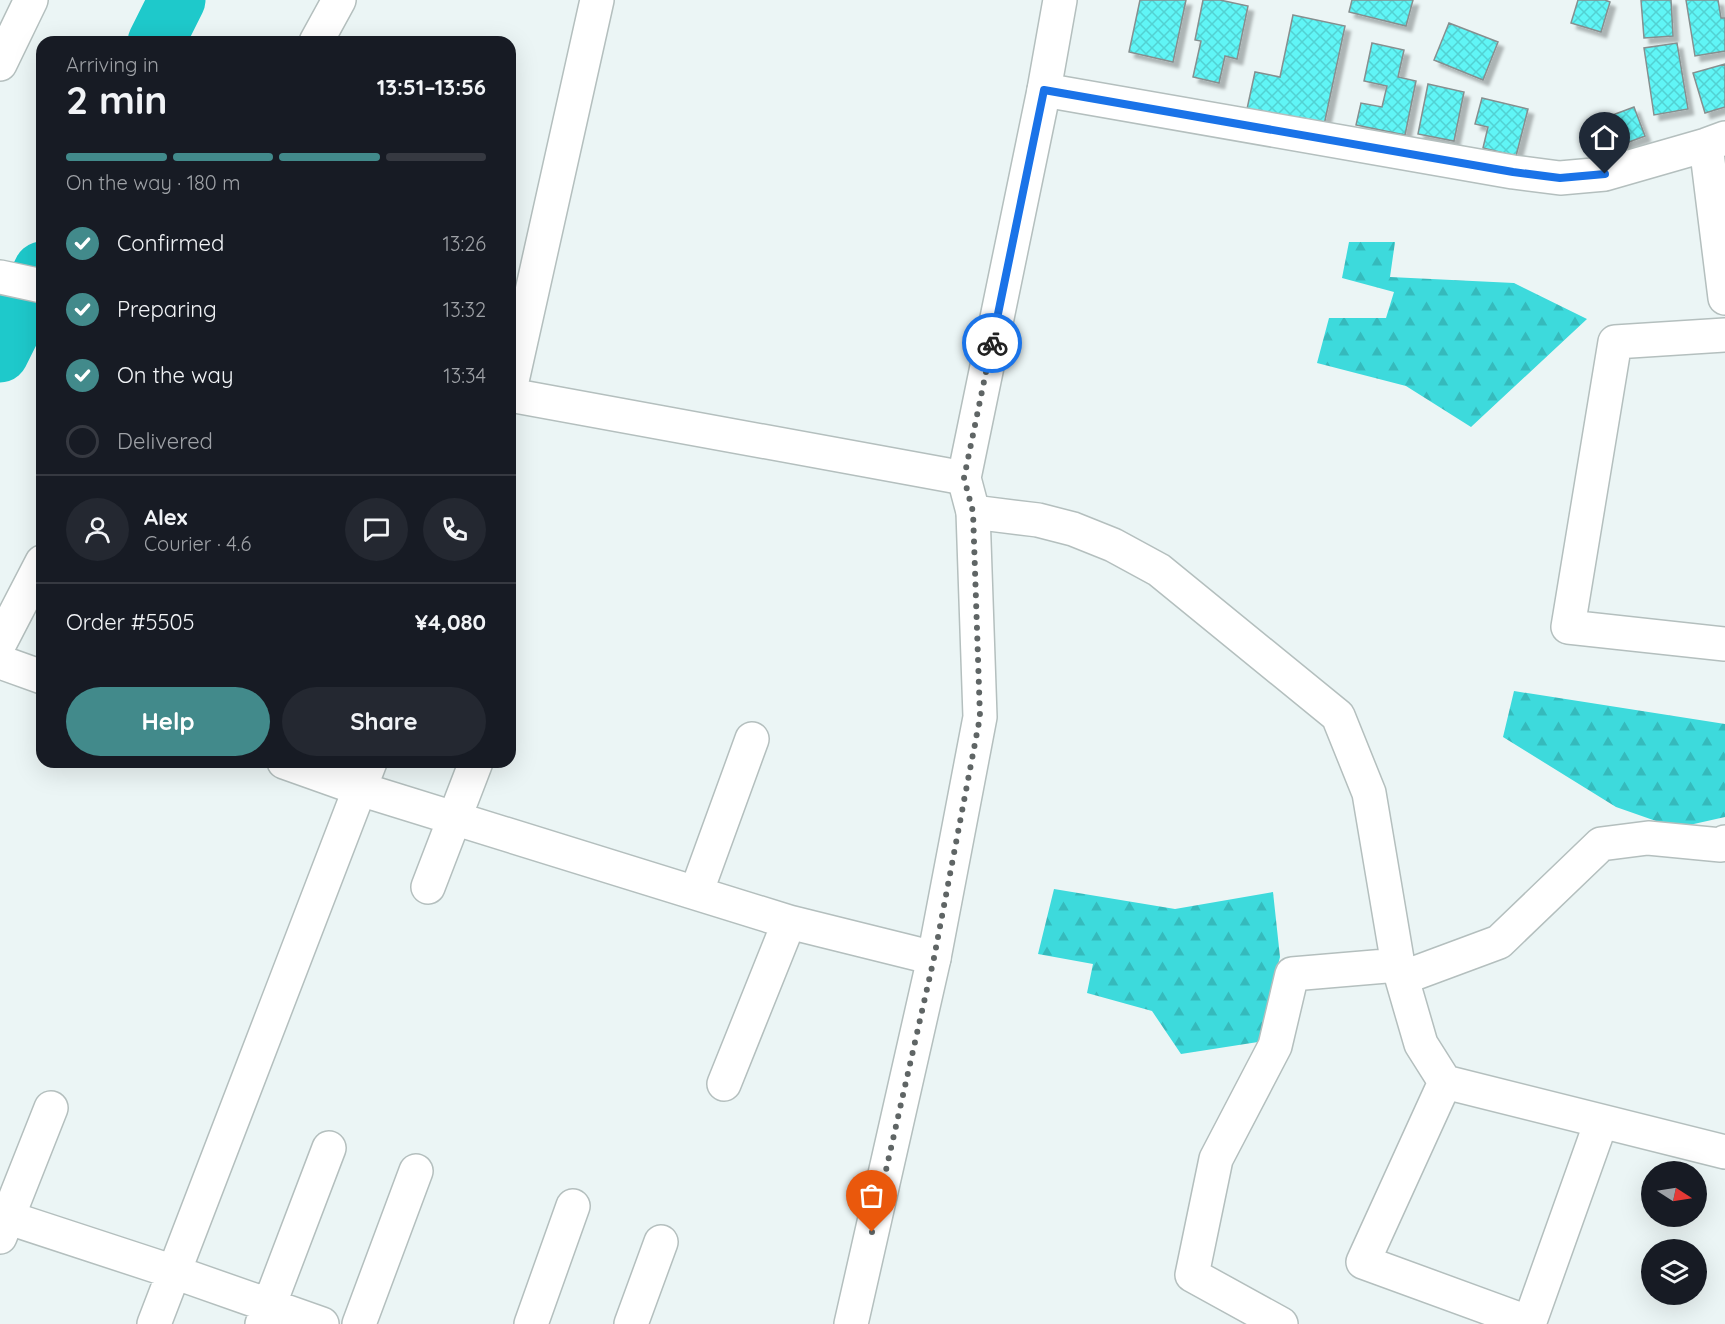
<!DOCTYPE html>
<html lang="en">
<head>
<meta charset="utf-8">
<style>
	body { margin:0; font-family:Quicksand,sans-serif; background:#242831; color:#f1f3f6; height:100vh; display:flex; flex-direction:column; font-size:22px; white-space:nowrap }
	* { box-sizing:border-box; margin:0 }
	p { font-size:20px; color:#9ea1a6 }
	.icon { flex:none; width:33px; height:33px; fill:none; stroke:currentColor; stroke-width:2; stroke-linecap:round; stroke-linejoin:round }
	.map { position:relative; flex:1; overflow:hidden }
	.drawer { position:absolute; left:36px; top:36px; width:480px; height:732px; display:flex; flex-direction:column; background:#171b24; border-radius:18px; box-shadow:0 6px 24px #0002 }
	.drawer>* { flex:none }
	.needle { width:39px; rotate:102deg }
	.controls { position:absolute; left:1641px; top:1161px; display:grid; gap:12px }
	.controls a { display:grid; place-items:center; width:66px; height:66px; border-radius:50%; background:#171b24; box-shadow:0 6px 24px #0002; font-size:30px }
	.pin { position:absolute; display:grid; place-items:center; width:51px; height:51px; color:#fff; margin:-62px -26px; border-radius:50% 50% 50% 0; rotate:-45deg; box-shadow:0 0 6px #0007 }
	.pin .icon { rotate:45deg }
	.courier { position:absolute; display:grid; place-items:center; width:60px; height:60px; margin:-30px; border:4px solid #1a73e8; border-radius:50%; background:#fff; color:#222; box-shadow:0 2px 8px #0007 }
	.headline em { font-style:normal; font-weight:700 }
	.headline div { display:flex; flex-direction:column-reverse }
	.headline { display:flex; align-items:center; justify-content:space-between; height:102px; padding:0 30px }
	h1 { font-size:39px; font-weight:700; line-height:45px }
	.bar { display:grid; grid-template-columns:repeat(4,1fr); gap:9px 6px; align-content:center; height:72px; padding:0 30px }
	.bar i { height:8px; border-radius:4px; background:#363941 }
	.bar .current { background:#428a8b }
	.bar p { grid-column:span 4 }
	.line { display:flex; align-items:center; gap:15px; padding:0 30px; border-top:2px solid #363941 }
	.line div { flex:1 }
	.round { display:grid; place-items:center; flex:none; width:63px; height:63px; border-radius:32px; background:#242831 }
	ol { padding:0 30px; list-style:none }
	li { display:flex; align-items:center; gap:18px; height:66px }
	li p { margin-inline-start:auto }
	li .icon { padding:6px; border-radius:50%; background:#428a8b; color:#fff; stroke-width:4 }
	li:last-child { color:#9ea1a6 }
	li i { width:33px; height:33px; border:3px solid #363941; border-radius:50% }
	.action { display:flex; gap:12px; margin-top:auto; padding:12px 30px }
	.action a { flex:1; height:69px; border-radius:36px; background:#428a8b; color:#fff; font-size:24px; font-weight:700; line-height:69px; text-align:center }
	.action a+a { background:#242831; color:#f1f3f6 }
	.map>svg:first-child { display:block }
	.forest { fill:url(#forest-firs) }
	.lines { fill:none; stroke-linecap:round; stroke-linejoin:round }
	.river { stroke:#1ec9cb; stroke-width:57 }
	.building { fill:url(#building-cross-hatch); stroke:#868f8f; stroke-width:1.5; filter:url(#shadow) }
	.street-casing { stroke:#b4bfbe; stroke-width:36 }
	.secondary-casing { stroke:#b4bfbe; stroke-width:36 }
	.primary-casing { stroke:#b4bfbe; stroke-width:36 }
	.street { stroke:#fff; stroke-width:33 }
	.secondary { stroke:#fff; stroke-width:33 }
	.primary { stroke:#fff; stroke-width:33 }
	.done { stroke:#5f6565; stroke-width:6; stroke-dasharray:0 10.8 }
	.route { stroke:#1a73e8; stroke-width:8 }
</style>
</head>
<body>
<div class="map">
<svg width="1725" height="1324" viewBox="0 0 1725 1324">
	<defs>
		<pattern id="forest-firs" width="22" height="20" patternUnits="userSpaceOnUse" patternTransform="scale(1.5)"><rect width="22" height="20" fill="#3ddadc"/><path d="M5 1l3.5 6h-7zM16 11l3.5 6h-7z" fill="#35babc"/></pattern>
		<pattern id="building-cross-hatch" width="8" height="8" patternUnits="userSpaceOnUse" patternTransform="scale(1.5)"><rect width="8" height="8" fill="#60f5f6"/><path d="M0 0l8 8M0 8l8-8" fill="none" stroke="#52d1d2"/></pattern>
		<filter id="shadow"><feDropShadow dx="5.5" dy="5.5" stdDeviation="1.5" flood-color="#0004"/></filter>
	</defs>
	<rect width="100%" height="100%" fill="#ebf5f5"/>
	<path class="forest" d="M 1349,242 L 1395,242 L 1390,277 L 1514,283 L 1587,319 L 1471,427 L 1406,386 L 1317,363 L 1329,318 L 1386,318 L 1394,292 L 1342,278 Z
		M 1514,691 L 1725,724 L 1725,817 L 1676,828 L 1616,807 L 1503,737 Z
		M 1054,889 L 1175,909 L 1273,892 L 1280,957 L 1258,1042 L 1181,1054 L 1152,1011 L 1087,993 L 1093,964 L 1038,954 Z"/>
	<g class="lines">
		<path class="river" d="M 156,42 L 177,0
			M 0,354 L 42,270"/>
	</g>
	<path class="building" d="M 1140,0 L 1186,0 L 1173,62 L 1129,52 Z
		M 1203,0 L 1220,0 L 1248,6 L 1237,59 L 1225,56 L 1219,83 L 1193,77 L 1201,41 L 1195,40 Z
		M 1352,0 L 1413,0 L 1406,26 L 1349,12 Z
		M 1578,0 L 1605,0 L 1610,2 L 1601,32 L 1571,23 Z
		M 1641,0 L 1671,0 L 1673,36 L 1644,38 Z
		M 1686,0 L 1718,0 L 1721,18 L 1725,18 L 1725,51 L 1695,56 Z
		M 1293,15 L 1345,26 L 1324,125 L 1247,109 L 1255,72 L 1280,77 Z
		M 1449,23 L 1498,42 L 1483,80 L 1434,60 Z
		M 1372,43 L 1404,50 L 1398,77 L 1416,81 L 1405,135 L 1356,125 L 1361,103 L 1382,107 L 1387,86 L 1364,81 Z
		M 1677,43 L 1688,109 L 1654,115 L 1644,48 Z
		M 1725,64 L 1725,107 L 1705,113 L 1693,73 Z
		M 1428,84 L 1464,92 L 1454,141 L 1418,134 Z
		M 1482,98 L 1528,109 L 1516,156 L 1483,148 L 1488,127 L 1475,124 Z
		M 1634,107 L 1645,136 L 1605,151 L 1594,122 Z"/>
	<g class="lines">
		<defs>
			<path id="street" d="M 0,64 L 31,0
				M 1044,90 L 1513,172 L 1560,178 L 1605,174 L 1706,145 L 1725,138
				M 1706,145 L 1725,298
				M 0,277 L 42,286
				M 1725,335 L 1615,342 L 1568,627 L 1725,644
				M 510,390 L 597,0
				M 510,395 L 964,478
				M 973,512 L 1038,520 L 1073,529 L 1113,545 L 1159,570 L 1338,716 L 1369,793 L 1398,965 L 1421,1044 L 1445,1082 L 1725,1152
				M 0,662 L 42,677
				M 284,762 L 360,789 L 789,922 L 934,958
				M 428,887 L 476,762
				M 696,893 L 752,739
				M 1402,978 L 1499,942 L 1601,844 L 1648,838 L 1721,845 L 1725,842
				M 1445,1082 L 1363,1262 L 1530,1323
				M 724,1084 L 789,922
				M 0,1215 L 174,1272 L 322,1324
				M 0,1237 L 51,1108
				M 154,1324 L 370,762
				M 262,1324 L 329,1148
				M 359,1324 L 416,1171
				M 531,1324 L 573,1206
				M 631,1324 L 661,1242
				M 1281,1324 L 1192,1275 L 1216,1159 L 1275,1046 L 1292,974 L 1398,965
				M 1529,1324 L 1601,1122"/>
			<path id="secondary" d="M 851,1324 L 934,958 L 980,717 L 973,512 L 964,478 L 1044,90 L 1060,0"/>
			<path id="primary" d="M 316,42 L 339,0
				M 0,643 L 42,562"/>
		</defs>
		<use href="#street" class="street-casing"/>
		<use href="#secondary" class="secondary-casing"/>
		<use href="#primary" class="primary-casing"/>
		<use href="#street" class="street"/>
		<use href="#secondary" class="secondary"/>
		<use href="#primary" class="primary"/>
	</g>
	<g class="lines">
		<path class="done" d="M 872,1232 L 934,958 L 980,717 L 973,512 L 964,478 L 992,343"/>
		<path class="route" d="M 992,343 L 1044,90 L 1513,172 L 1560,178 L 1605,174"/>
	</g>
</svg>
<div class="controls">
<a><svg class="needle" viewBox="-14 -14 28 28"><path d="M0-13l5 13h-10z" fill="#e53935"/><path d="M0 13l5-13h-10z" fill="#9ea1a6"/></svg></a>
<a><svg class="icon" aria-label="layers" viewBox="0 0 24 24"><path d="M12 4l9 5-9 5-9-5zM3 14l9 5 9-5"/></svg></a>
</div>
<div class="pin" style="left:872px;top:1232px;background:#ea580c"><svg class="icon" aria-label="bag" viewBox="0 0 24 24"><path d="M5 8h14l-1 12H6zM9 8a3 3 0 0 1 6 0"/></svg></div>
<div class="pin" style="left:1605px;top:174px;background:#1f2937"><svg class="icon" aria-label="home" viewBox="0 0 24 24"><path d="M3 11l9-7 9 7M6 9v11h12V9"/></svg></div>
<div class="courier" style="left:992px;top:343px"><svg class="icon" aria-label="bike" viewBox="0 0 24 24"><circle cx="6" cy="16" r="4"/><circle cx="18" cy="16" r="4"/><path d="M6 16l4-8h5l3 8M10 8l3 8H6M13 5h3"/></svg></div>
<section class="drawer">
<div class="headline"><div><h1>2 min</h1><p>Arriving in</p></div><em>13:51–13:56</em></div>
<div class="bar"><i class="current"></i><i class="current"></i><i class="current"></i><i></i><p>On the way · 180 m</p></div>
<ol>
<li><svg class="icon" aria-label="check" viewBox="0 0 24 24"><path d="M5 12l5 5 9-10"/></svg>Confirmed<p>13:26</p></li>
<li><svg class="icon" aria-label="check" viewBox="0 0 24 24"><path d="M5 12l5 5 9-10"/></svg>Preparing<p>13:32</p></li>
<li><svg class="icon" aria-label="check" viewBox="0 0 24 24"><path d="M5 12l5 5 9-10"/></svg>On the way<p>13:34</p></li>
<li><i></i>Delivered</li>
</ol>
<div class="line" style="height:108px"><a class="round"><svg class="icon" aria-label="person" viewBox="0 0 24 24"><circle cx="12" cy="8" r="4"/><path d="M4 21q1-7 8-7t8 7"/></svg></a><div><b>Alex</b><p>Courier · 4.6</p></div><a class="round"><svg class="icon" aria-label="chat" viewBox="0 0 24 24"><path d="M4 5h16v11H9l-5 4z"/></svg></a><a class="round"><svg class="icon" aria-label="phone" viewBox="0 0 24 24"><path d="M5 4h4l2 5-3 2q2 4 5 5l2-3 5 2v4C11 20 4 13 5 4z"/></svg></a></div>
<div class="line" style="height:78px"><div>Order #5505</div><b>¥4,080</b></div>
<div class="action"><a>Help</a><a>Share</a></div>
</section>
</div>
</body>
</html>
